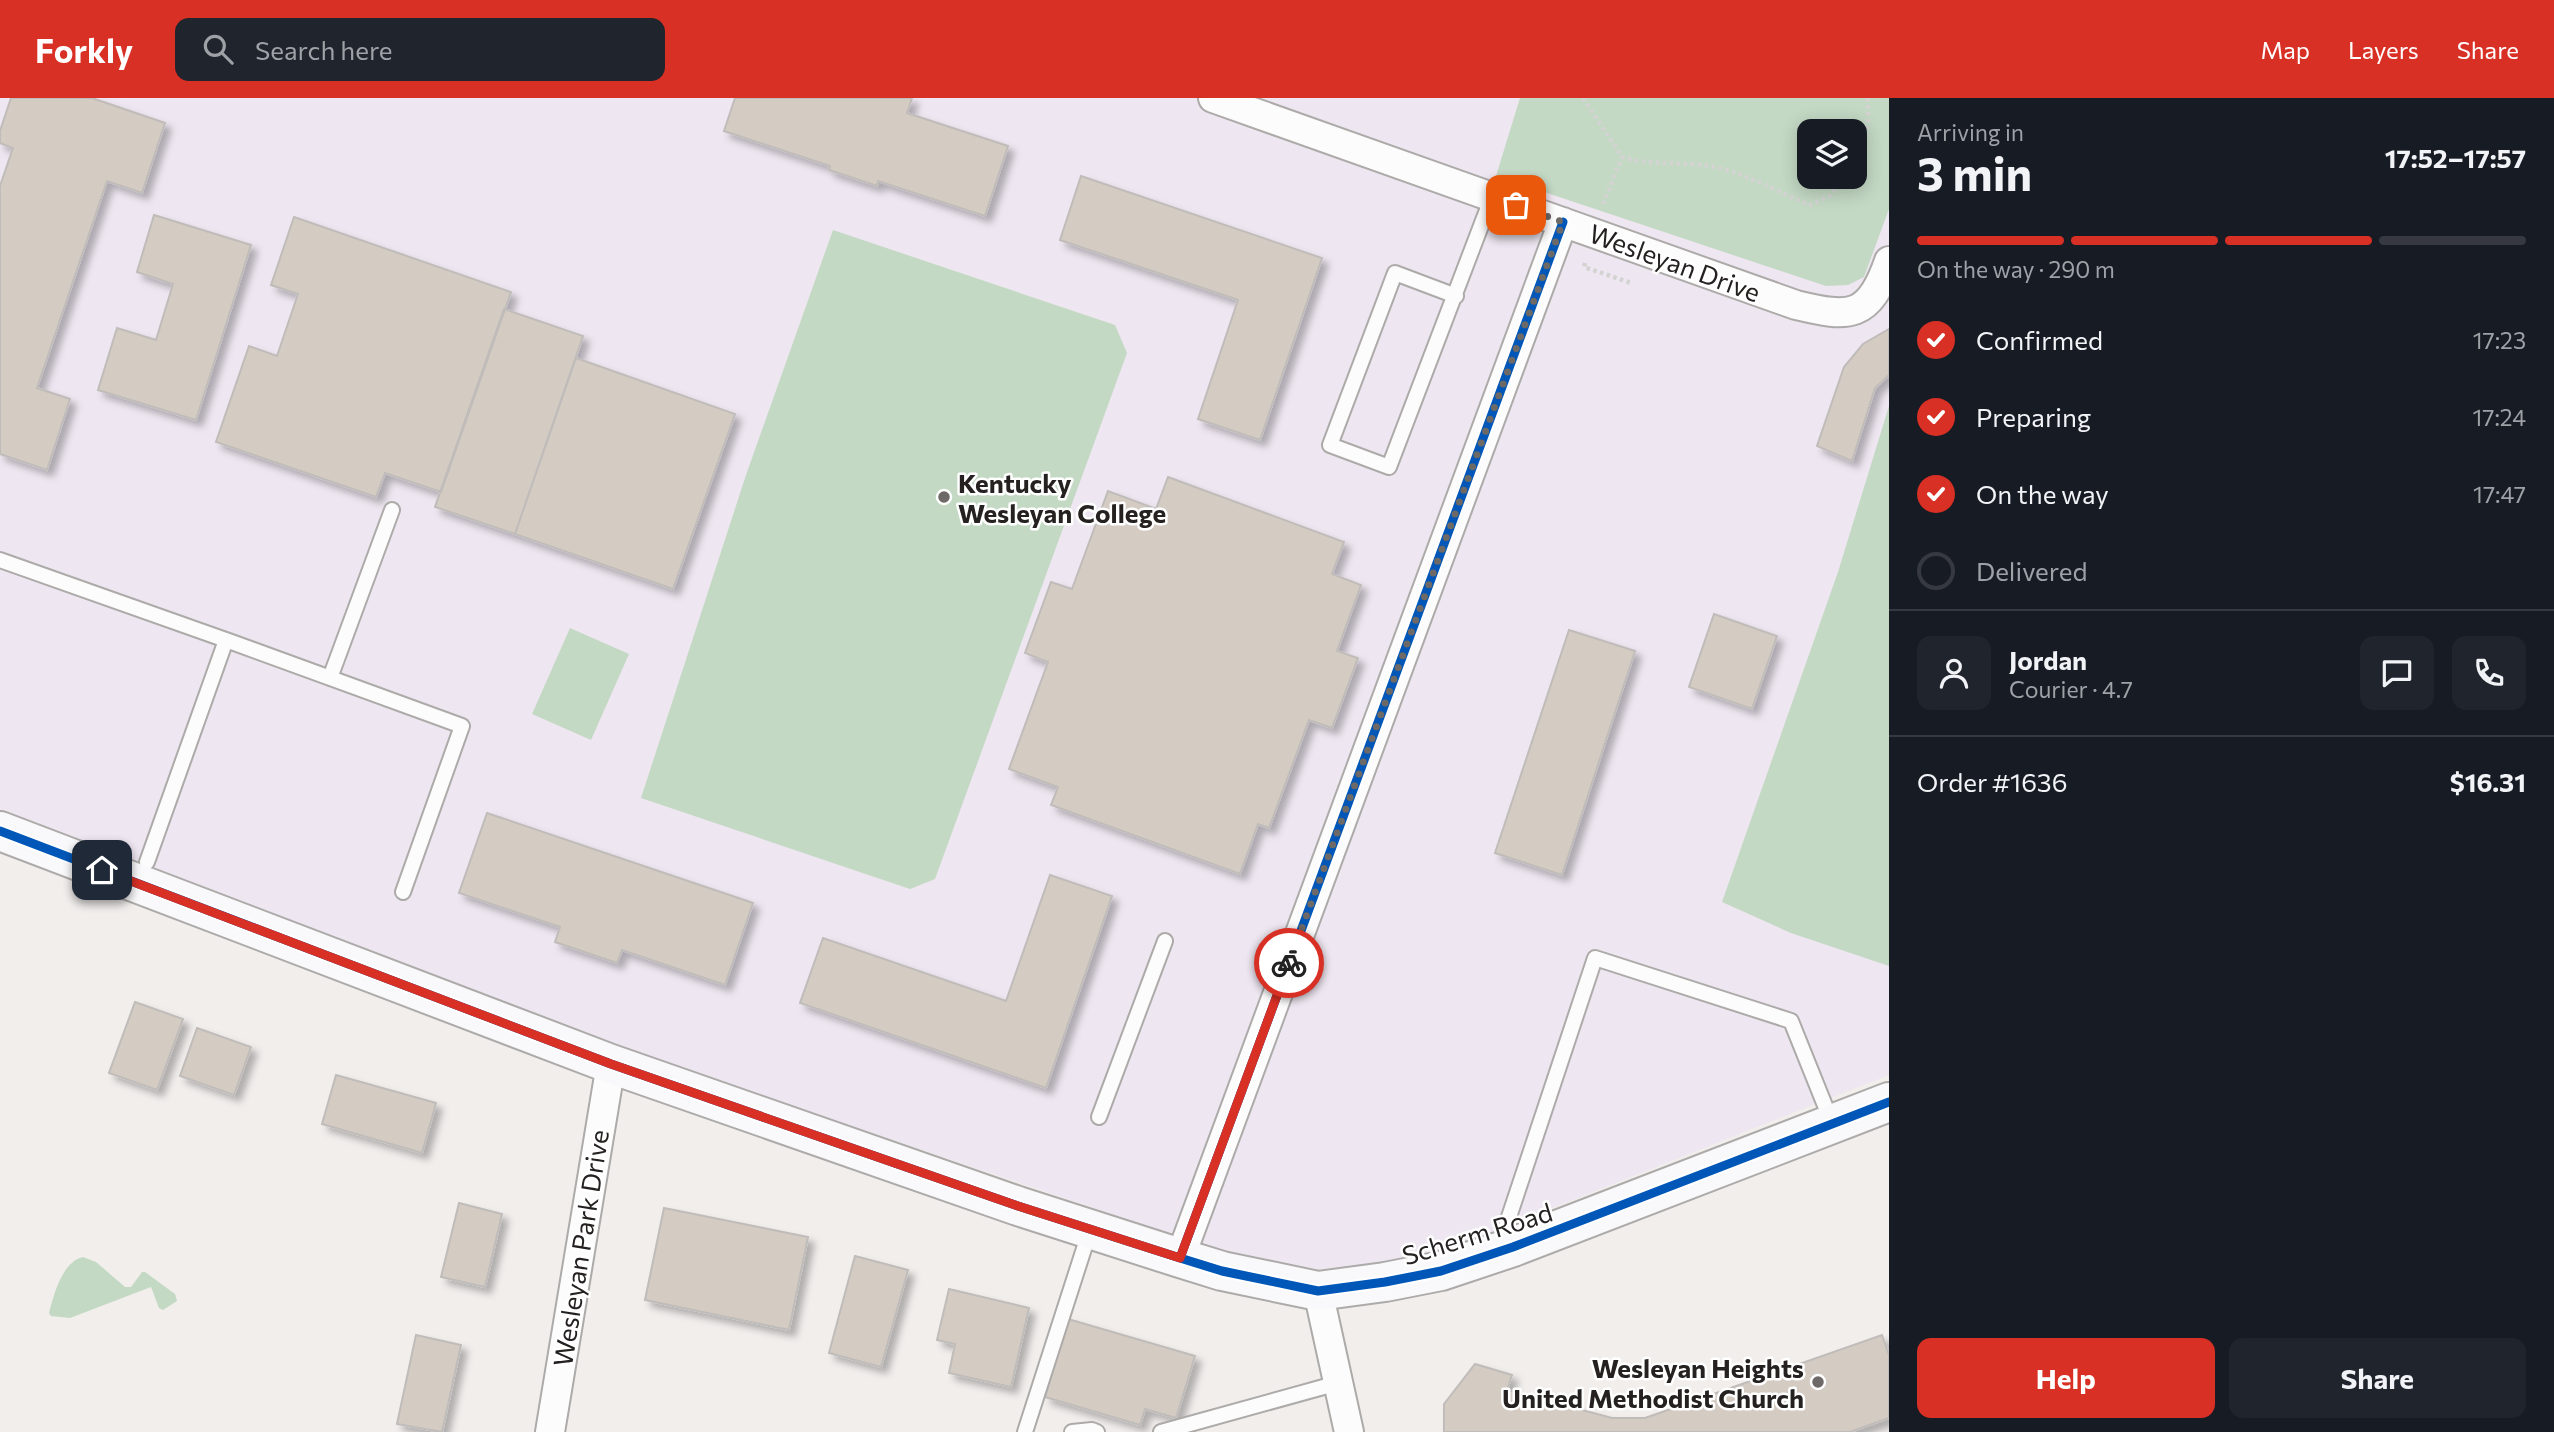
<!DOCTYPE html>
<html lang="en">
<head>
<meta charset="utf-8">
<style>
	body { margin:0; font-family:Commissioner,sans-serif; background:#20242c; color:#f1f3f6; height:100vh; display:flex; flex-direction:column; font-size:26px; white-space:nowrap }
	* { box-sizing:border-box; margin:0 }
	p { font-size:23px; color:#9ea1a6 }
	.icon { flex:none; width:38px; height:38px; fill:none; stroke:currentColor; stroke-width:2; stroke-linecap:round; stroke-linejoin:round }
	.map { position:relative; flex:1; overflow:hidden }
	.panel { display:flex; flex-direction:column; background:#171b24; width:665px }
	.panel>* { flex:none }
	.fabs { position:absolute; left:1797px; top:21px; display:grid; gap:14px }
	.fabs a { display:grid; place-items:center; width:70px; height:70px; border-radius:14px; background:#171b24; box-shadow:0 4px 18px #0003; font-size:35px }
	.pin { position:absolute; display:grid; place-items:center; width:60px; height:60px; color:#fff; margin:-30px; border-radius:14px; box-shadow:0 4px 10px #0006 }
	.courier { position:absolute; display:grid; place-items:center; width:70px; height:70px; margin:-35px; border:5px solid #d93025; border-radius:50%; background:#fff; color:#222; box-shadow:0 2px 9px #0007 }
	.headline em { font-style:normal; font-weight:700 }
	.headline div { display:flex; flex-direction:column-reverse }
	.headline { display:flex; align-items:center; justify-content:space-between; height:119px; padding:0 28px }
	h1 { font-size:46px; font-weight:700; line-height:52px }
	.bar { display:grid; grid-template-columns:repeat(4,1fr); gap:10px 7px; align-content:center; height:84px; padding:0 28px }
	.bar i { height:9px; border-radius:5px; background:#363941 }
	.bar .selected { background:#d93025 }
	.bar p { grid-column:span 4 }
	.line { display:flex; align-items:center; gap:18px; padding:0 28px; border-top:2px solid #363941 }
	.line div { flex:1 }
	.round { display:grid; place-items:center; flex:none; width:74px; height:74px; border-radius:14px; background:#20242c }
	ol { padding:0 28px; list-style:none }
	li { display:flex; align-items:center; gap:21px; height:77px }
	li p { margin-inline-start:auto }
	li .icon { padding:7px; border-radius:50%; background:#d93025; color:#fff; stroke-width:4 }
	li:last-child { color:#9ea1a6 }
	li i { width:38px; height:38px; border:4px solid #363941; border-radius:50% }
	.cta { display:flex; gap:14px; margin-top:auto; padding:14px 28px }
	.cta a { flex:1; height:80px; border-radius:14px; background:#d93025; color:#fff; font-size:28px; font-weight:700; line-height:80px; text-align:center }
	.cta a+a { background:#20242c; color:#f1f3f6 }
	header { display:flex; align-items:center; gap:42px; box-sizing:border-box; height:98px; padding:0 35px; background:#d93025; color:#fff }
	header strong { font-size:33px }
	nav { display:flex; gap:38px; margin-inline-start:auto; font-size:24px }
	.search { width:490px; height:63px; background:#20242c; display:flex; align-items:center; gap:18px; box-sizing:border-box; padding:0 24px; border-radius:14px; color:#9ea1a6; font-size:26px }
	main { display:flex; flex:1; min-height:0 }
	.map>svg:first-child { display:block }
	.education { fill:#eee6f0; fill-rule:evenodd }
	.green { fill:#c3d9c4; fill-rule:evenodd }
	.building { fill:#d4cbc3; stroke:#bfbcba; stroke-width:2; filter:url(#shadow) }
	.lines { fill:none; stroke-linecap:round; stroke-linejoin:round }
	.lane-casing { stroke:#adaba9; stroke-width:18 }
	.street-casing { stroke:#adaba9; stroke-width:32 }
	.secondary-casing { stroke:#adaba9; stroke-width:42 }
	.path { stroke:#d3d3d2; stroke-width:4.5; stroke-dasharray:3.5 3.5; stroke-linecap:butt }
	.lane { stroke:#fdfcfc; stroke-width:14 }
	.street { stroke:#fdfcfc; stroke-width:28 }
	.secondary { stroke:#f9f8fa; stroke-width:38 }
	.cycleway-casing { stroke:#fff; stroke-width:13 }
	.cycleway { stroke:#0057b8; stroke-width:9 }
	.done { stroke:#6c6967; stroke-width:7; stroke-dasharray:0 12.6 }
	.route { stroke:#d93025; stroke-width:9 }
	.poi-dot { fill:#6c6967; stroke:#fff; stroke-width:2.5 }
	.labels { text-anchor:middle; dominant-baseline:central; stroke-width:5; stroke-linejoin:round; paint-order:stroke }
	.street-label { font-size:26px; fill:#242120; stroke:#fff }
	.poi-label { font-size:26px; font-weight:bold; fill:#242120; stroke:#fff; text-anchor:start }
</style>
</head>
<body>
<header>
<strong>Forkly</strong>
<div class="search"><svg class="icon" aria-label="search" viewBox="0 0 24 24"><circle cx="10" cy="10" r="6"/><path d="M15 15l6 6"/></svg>Search here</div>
<nav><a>Map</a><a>Layers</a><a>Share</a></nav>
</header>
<main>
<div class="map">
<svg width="1889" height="1334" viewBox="0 0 1889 1334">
	<defs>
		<filter id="shadow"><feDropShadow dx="6" dy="6" stdDeviation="3.5" flood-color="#0004"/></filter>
	</defs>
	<rect width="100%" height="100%" fill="#f1eeec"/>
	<path class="education" d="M 0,0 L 1889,0 L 1889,977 L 1469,1143 L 1373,1166 L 1311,1172 L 1244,1161 L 712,981 L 0,720 ZM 1810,33 L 1855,33 L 1855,79 L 1810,79 Z"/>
	<path class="green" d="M 1520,0 L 1889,0 L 1889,111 L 1864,179 L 1848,187 L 1826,188 L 1496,78 ZM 1810,33 L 1855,33 L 1855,79 L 1810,79 Z
		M 833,132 L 1115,227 L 1127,255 L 935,781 L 910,791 L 641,700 L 746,377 Z
		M 1889,308 L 1889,868 L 1791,835 L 1722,804 L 1838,474 Z
		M 570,530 L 629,556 L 591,642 L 532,616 Z
		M 83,1159 L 96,1164 L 125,1189 L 131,1189 L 142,1174 L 145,1174 L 175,1196 L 177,1203 L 163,1212 L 159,1210 L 151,1189 L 70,1220 L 51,1218 L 49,1215 C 54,1196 62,1164 83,1159 Z"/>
	<path class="building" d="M 11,0 L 92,0 L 165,25 L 142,95 L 107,83 L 37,290 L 70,301 L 47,372 L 0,356 L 0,88 L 13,50 L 0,45 L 0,33 Z
		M 735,0 L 912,0 L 907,15 L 1008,48 L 985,118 L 878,83 L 877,88 L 829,72 L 830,68 L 724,33 Z
		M 1081,78 L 1322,160 L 1260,342 L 1198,321 L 1238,202 L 1060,142 Z
		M 154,117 L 251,147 L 196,322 L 98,292 L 117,230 L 156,242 L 173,186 L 137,174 Z
		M 294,119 L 511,194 L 441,394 L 385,375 L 376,399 L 216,344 L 249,248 L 277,258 L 298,196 L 271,187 Z
		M 504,211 L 583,238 L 515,436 L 435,409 Z
		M 1889,231 L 1889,277 L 1875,290 L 1852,363 L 1817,348 L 1844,269 L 1863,246 Z
		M 576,260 L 735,316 L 673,491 L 515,436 Z
		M 1168,379 L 1344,444 L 1332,476 L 1361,487 L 1337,553 L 1358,560 L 1332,630 L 1309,622 L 1269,730 L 1258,726 L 1240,776 L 1051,707 L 1058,689 L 1009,671 L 1048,564 L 1025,555 L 1051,484 L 1072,491 L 1108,393 L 1156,411 Z
		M 1714,516 L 1777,538 L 1752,611 L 1689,589 Z
		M 1569,532 L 1635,553 L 1562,777 L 1495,755 Z
		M 487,715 L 753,805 L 725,887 L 622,852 L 617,865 L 555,844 L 560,829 L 459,795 Z
		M 1050,777 L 1112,798 L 1046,990 L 800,905 L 823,840 L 1006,903 Z
		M 135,904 L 183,921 L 157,992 L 109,975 Z
		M 197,930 L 251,949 L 234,997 L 180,978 Z
		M 336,977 L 436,1005 L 422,1055 L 322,1026 Z
		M 459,1105 L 502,1116 L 485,1189 L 441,1179 Z
		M 664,1110 L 808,1139 L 789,1232 L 645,1202 Z
		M 855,1158 L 908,1172 L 881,1269 L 829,1255 Z
		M 949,1191 L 1029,1210 L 1011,1289 L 949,1275 L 955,1246 L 937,1242 Z
		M 1068,1221 L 1195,1258 L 1176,1320 L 1145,1311 L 1140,1327 L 1045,1299 Z
		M 416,1237 L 461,1247 L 442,1334 L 397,1326 Z
		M 1882,1237 L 1889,1257 L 1889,1320 L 1850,1334 L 1444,1334 L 1444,1306 L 1475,1266 L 1512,1277 L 1507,1292 L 1612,1320 L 1645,1320 Z"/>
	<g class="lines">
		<defs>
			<path id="lane" d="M 1456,198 L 1395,175 L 1330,347 L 1389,369 L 1492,99
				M 0,462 L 226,542 L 147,764
				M 226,542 L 462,628 L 403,794
				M 330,580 L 392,412
				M 1099,1019 L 1165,843
				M 1499,1149 L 1595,860 L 1791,923 L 1832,1025
				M 1025,1334 L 1090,1132
				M 1072,1334 L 1092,1332 L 1097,1334
				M 1161,1334 L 1338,1285"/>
			<path id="street" d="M 1213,0 L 1796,207 C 1850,220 1869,221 1889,163
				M 1180,1160 L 1563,124
				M 1318,1193 L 1349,1334
				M 550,1334 L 611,966"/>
			<path id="secondary" d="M 0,733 L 611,966 L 1018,1108 L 1180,1160 L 1222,1173 L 1318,1193 L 1385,1184 L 1441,1173 L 1513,1149 L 1889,1004"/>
		</defs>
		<use href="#lane" class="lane-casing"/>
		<use href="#street" class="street-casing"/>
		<use href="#secondary" class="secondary-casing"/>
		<path class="path" d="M 1583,0 L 1622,59 C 1654,69 1687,62 1719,70 C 1747,76 1782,96 1810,107 L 1830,98 L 1847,79
			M 1855,64 C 1867,43 1870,24 1867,0
			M 1603,106 L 1622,59
			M 1585,165 L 1584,169 L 1631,185"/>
		<use href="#lane" class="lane"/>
		<use href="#street" class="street"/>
		<use href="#secondary" class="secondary"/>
		<defs>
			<path id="cycleway" d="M 0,733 L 611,966 L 1018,1108 L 1180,1160 L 1222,1173 L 1318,1193 L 1385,1184 L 1441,1173 L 1513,1149 L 1889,1004
				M 1180,1160 L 1563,124"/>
		</defs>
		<use href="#cycleway" class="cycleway-casing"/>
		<use href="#cycleway" class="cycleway"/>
	</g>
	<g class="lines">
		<path class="done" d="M 1289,865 L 1563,124 L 1516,107"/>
		<path class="route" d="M 102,772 L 611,966 L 1018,1108 L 1180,1160 L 1289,865"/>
	</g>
	<g class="poi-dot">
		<circle cx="944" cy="399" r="7"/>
		<circle cx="1818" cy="1284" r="7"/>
	</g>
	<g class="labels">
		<g class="street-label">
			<text transform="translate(1675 164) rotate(20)">Wesleyan Drive</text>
			<text transform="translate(1477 1135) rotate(-17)">Scherm Road</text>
			<text transform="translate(580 1150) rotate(-81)">Wesleyan Park Drive</text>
		</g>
		<g class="poi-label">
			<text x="958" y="384">Kentucky<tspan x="958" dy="30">Wesleyan College</tspan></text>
			<text x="1804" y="1269" text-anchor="end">Wesleyan Heights<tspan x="1804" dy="30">United Methodist Church</tspan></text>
		</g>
	</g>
</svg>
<div class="fabs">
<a><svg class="icon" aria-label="layers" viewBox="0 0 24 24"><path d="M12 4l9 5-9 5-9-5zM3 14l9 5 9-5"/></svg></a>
</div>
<div class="pin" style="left:1516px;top:107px;background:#ea580c"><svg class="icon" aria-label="bag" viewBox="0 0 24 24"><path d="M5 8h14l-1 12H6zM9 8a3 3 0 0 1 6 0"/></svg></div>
<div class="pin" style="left:102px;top:772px;background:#1f2937"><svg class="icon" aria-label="home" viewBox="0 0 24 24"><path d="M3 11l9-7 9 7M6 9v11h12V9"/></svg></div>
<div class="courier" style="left:1289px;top:865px"><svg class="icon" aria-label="bike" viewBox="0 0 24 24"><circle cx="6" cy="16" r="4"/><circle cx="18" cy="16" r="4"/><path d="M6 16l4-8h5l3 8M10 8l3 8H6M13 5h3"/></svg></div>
</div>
<section class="panel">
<div class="headline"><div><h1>3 min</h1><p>Arriving in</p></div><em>17:52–17:57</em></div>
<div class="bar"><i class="selected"></i><i class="selected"></i><i class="selected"></i><i></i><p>On the way · 290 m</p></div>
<ol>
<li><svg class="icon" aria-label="check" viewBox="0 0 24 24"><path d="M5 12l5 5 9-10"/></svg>Confirmed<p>17:23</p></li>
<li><svg class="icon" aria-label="check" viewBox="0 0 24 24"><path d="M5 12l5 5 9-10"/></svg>Preparing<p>17:24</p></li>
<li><svg class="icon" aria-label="check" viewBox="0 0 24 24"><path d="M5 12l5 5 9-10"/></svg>On the way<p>17:47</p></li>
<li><i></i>Delivered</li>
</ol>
<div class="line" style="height:126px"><a class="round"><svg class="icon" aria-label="person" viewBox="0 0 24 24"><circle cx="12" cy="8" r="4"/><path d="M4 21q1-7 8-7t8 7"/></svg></a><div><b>Jordan</b><p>Courier · 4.7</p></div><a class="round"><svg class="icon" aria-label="chat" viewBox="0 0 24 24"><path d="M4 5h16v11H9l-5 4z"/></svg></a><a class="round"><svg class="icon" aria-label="phone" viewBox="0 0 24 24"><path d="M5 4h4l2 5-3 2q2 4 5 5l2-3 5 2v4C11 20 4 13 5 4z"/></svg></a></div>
<div class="line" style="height:91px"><div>Order #1636</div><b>$16.31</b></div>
<div class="cta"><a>Help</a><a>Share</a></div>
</section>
</main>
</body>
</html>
